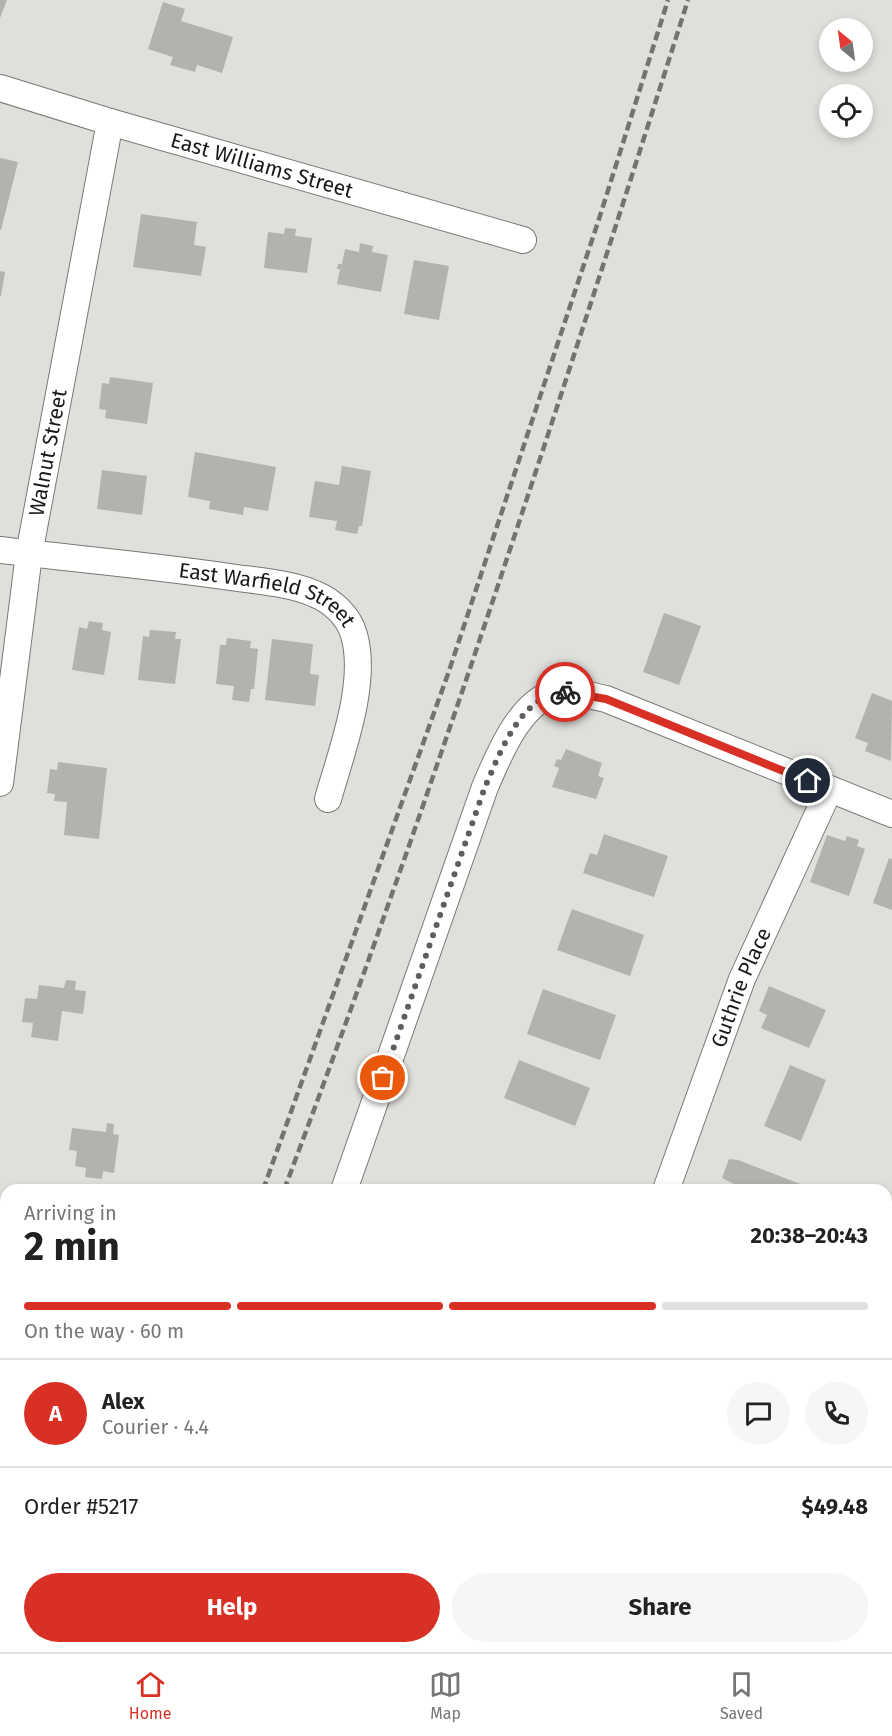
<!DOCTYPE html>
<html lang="en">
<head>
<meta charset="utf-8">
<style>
	body { margin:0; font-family:"Fira Sans",sans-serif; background:#f6f6f6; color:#222; height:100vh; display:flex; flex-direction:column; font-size:22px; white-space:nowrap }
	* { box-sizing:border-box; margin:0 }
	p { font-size:20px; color:#767676 }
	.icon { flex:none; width:33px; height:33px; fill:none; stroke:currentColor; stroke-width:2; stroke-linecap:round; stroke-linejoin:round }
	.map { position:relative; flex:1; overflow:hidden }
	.side { position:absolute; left:0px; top:1184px; width:892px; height:470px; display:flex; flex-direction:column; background:#fff; border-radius:18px 18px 0 0; box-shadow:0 3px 9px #0003 }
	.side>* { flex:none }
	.needle { width:39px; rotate:331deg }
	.fabs { position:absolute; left:819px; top:18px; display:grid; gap:12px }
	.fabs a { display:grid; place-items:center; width:54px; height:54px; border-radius:50%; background:#fff; box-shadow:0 3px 9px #0003; font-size:30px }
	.pin { position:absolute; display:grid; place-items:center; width:51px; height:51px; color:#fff; margin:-26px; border:3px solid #fff; border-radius:50%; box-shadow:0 2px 6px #0007 }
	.courier { position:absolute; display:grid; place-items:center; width:60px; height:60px; margin:-30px; border:4px solid #d93025; border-radius:50%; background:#fff; color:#222; box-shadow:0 2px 8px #0007 }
	.overview em { font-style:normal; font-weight:700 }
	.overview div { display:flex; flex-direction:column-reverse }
	.overview { display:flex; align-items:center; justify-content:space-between; height:102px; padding:0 24px }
	h1 { font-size:39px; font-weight:700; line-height:45px }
	.bar { display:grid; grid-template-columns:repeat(4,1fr); gap:9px 6px; align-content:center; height:72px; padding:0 24px }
	.bar i { height:8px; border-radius:4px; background:#e0e0e0 }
	.bar .current { background:#d93025 }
	.bar p { grid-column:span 4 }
	.line { display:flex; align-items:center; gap:15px; padding:0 24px; border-top:2px solid #e0e0e0 }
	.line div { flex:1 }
	.round { display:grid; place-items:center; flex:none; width:63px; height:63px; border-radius:32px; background:#f6f6f6 }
	.primary-button { display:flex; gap:12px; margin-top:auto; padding:12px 24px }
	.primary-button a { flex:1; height:69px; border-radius:36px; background:#d93025; color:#fff; font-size:24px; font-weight:700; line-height:69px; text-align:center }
	.primary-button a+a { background:#f6f6f6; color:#222 }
	.tabs { display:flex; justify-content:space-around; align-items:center; height:84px; border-top:2px solid #e0e0e0; background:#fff; font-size:16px; color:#767676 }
	.tabs a { display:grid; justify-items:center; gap:3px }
	.tabs .current { color:#d93025 }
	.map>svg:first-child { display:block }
	.building { fill:#b2b3af }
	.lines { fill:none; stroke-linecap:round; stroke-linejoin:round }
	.street-casing { stroke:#787875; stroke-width:28 }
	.street { stroke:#fff; stroke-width:26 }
	.rail { stroke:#737370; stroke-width:4.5; stroke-dasharray:9 4.5; stroke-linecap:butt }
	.done { stroke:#5e5e5c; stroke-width:6; stroke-dasharray:0 10.8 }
	.route { stroke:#d93025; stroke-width:8 }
	.labels { text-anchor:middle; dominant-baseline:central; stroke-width:6; stroke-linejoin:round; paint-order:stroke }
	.street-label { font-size:21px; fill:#191917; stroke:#ecede8 }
</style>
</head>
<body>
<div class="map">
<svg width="892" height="1652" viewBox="0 0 892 1652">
	<rect width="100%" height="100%" fill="#dfdfdb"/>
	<path class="building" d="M 0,0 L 7,0 L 0,18 Z
		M 163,2 L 185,9 L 181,21 L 233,37 L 222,73 L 197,65 L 195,72 L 170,65 L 173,57 L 148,49 Z
		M 0,158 L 18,162 L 1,230 L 0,230 Z
		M 141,214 L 197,222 L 194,245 L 206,247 L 201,276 L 133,267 Z
		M 285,228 L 296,229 L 295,236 L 312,238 L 307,273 L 264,268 L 268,232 L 284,234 Z
		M 360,243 L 373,246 L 372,252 L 388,255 L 381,292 L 337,284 L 340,269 L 337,269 L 338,264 L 342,264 L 345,249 L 359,252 Z
		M 414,260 L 449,266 L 439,320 L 404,314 Z
		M 0,271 L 5,272 L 1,296 L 0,296 Z
		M 110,377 L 153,383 L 147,424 L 105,418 L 106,410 L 99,409 L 102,383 L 109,384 Z
		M 195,452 L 276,467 L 268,511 L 244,507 L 243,515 L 209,509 L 210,501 L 188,497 Z
		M 342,466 L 371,471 L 362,526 L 359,526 L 357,534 L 335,530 L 337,521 L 309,517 L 315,481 L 339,485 Z
		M 102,470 L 147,476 L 142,515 L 97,509 Z
		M 664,613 L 701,626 L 679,685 L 643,672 Z
		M 89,621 L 103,623 L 102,630 L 111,632 L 104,675 L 72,670 L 79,627 L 87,629 Z
		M 150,630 L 176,632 L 175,639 L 181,639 L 175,684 L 138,680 L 143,636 L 149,637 Z
		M 227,638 L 251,641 L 250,648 L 258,649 L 254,689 L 251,689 L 249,702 L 232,700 L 234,686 L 216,684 L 220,645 L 226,645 Z
		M 272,639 L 313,644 L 310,674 L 319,675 L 315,706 L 265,700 Z
		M 872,693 L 892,701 L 891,761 L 865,751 L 868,743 L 855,738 Z
		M 566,749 L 602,763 L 598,776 L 604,778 L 596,799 L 552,787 L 559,768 L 554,766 L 557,759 L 561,760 Z
		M 58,762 L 107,768 L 99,839 L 64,835 L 67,802 L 54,801 L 55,794 L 47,793 L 50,769 L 57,770 Z
		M 604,834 L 668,856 L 654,897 L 583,873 L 590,853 L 597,855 Z
		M 827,835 L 845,841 L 847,836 L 859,840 L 857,846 L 865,849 L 849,896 L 810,882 Z
		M 889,858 L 892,859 L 892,910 L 873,903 Z
		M 572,909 L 644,935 L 630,976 L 557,950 Z
		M 66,980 L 76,981 L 75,990 L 86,991 L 83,1014 L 62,1011 L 58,1041 L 31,1037 L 33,1023 L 22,1022 L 25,998 L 37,999 L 39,985 L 64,988 Z
		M 769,986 L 826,1010 L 809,1048 L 761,1028 L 767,1015 L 759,1011 Z
		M 543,989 L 616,1015 L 600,1060 L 527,1034 Z
		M 519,1060 L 590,1088 L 575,1126 L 504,1098 Z
		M 790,1065 L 826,1080 L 801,1141 L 764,1126 Z
		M 107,1123 L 114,1124 L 113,1134 L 119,1135 L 114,1173 L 103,1171 L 102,1179 L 85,1177 L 86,1168 L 75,1166 L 77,1151 L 69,1150 L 72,1128 L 106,1132 Z
		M 729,1159 L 738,1160 L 808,1187 L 807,1190 L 746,1190 L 722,1178 Z
		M 0,1280 L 6,1282 L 4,1315 L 0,1314 Z
		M 232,1647 L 274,1647 L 272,1652 L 230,1652 Z
		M 372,1647 L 455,1647 L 453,1652 L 370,1652 Z"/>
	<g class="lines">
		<defs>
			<g id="street">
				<path id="s1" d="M 0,88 L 110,122 L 523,240"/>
				<path id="s2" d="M 0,550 C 77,559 154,566 230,577 C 257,581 290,583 315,594 C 332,601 349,616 354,635 C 368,683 341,753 328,799"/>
				<path id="s3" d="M 0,783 L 29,554 L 110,122"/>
				<path d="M 344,1190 L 485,787 C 498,757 521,697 560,692 C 575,690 591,696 606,699 L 892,814"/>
				<path id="s4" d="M 666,1190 L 742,979 L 829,790"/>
				<path d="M 0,1221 L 6,1222"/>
				<path d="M 886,1516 L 892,1502"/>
				<path d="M 0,1560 L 6,1561"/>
				<path d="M 658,1647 L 670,1652"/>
				<path d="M 2,1652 L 6,1642"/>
				<path d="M 174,1652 L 176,1647"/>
				<path d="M 500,1652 L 502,1647"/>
				<path d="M 834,1652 L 836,1647"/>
			</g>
		</defs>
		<use href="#street" class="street-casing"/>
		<use href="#street" class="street"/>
		<path class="rail" d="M 263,1190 L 449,671 L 599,219 L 668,0
			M 284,1190 C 432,798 561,399 688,0
			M 89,1652 L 91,1647
			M 109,1652 L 111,1647"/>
	</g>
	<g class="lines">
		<path class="done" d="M 383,1078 L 485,787 C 500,753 521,694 565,692"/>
		<path class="route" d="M 565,692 L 606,699 L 808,781"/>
	</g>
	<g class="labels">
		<g class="street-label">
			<text stroke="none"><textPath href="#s1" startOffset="273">East Williams Street</textPath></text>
			<text stroke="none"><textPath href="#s3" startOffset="334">Walnut Street</textPath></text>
			<text stroke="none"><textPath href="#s2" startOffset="273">East Warfield Street</textPath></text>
			<text stroke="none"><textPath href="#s4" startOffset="216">Guthrie Place</textPath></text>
		</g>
	</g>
</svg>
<div class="fabs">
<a><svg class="needle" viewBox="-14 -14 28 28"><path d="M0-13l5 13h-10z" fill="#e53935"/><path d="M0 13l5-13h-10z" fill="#767676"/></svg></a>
<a><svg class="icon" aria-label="locate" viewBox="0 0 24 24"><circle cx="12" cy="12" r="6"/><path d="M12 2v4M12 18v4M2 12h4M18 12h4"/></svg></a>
</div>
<div class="pin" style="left:383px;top:1078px;background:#ea580c"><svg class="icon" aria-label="bag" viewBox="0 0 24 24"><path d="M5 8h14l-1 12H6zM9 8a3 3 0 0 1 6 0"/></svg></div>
<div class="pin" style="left:808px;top:781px;background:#1f2937"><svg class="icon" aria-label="home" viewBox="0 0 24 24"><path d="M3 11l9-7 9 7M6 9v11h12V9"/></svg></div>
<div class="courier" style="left:565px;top:692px"><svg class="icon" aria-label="bike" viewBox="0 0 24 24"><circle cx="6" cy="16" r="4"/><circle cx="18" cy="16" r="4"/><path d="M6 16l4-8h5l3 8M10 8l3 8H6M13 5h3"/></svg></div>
<section class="side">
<div class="overview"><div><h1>2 min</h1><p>Arriving in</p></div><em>20:38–20:43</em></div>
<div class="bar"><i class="current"></i><i class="current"></i><i class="current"></i><i></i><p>On the way · 60 m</p></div>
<div class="line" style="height:108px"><b class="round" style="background:#d93025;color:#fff">A</b><div><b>Alex</b><p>Courier · 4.4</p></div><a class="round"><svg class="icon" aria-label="chat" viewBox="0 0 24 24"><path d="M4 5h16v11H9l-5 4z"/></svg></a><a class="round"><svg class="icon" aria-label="phone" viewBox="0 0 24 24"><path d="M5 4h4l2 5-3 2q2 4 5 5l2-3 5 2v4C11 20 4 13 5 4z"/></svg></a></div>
<div class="line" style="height:78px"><div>Order #5217</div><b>$49.48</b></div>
<div class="primary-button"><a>Help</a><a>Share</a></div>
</section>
</div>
<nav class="tabs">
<a class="current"><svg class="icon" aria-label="home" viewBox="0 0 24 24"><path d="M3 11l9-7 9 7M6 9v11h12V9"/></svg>Home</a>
<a><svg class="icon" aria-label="map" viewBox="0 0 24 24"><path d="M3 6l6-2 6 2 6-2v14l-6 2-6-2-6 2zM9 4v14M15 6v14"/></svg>Map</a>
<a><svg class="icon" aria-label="saved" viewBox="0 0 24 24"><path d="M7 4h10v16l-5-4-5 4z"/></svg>Saved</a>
</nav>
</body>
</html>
